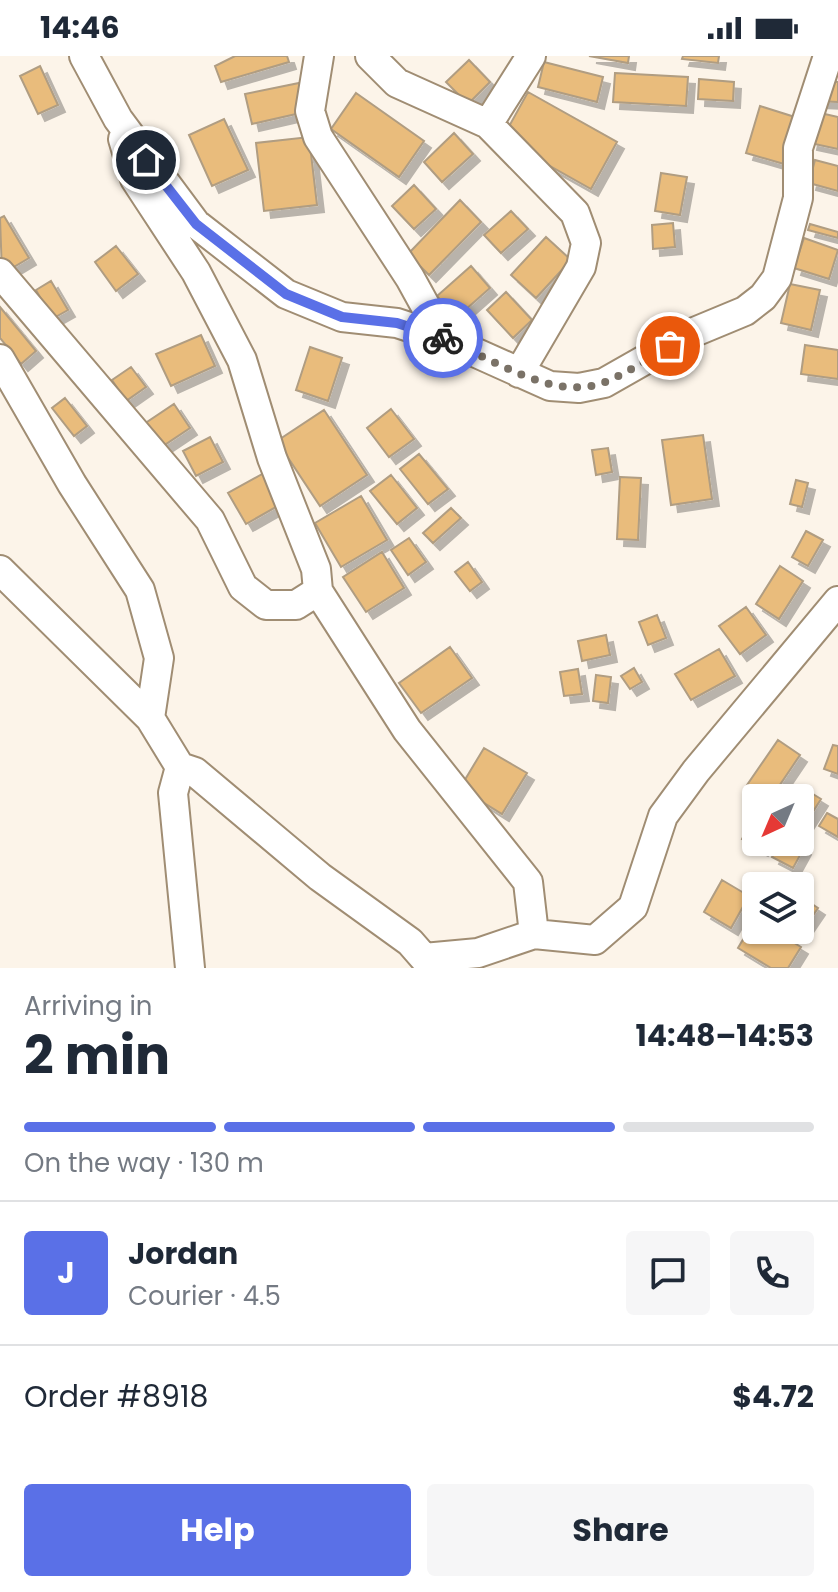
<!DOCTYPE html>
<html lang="en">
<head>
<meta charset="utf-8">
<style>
	body { margin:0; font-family:Poppins,sans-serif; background:#f6f6f7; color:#1f2937; height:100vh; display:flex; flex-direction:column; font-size:30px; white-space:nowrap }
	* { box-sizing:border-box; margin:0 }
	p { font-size:26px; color:#747a83 }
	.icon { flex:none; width:44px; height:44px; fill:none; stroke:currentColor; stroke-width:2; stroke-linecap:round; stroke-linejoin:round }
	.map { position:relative; height:912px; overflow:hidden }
	.drawer { display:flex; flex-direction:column; background:#fff; flex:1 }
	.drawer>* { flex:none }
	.needle { width:52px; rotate:224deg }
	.controls { position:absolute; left:742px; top:728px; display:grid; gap:16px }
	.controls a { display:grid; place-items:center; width:72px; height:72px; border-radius:8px; background:#fff; box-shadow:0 2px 6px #0004; font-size:40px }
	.pin { position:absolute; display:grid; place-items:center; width:68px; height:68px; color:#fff; margin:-34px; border:4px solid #fff; border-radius:50%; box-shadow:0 2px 8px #0007 }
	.courier { position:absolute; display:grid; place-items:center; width:80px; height:80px; margin:-40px; border:6px solid #5a70e7; border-radius:50%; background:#fff; color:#222; box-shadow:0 2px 10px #0007 }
	.headline em { font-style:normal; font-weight:700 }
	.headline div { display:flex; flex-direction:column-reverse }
	.headline { display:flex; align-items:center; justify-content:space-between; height:136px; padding:0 24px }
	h1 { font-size:52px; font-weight:700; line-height:60px }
	.bar { display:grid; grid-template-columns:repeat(4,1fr); gap:12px 8px; align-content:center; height:96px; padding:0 24px }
	.bar i { height:10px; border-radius:6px; background:#e0e1e3 }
	.bar .active { background:#5a70e7 }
	.bar p { grid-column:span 4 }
	.line { display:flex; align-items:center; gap:20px; padding:0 24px; border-top:2px solid #e0e1e3 }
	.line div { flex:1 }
	.round { display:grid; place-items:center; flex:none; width:84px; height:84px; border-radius:8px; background:#f6f6f7 }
	.primary-button { display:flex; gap:16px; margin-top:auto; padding:16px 24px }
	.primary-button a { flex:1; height:92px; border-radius:8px; background:#5a70e7; color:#fff; font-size:32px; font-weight:700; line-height:92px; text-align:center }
	.primary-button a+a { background:#f6f6f7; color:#1f2937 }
	.status { display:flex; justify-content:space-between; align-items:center; height:56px; padding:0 40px; background:#fff; direction:ltr }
	.status svg { height:22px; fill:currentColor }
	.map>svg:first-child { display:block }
	.building { fill:#e9bc7b; stroke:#b09d82; stroke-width:2; filter:url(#shadow) }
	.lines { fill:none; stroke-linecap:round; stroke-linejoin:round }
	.minor-casing { stroke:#a08d73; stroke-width:32 }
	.minor { stroke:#fff; stroke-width:28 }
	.done { stroke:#7a7267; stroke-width:8; stroke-dasharray:0 14.4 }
	.route { stroke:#5a70e7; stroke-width:10 }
</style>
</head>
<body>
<div class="status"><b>14:46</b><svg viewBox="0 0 49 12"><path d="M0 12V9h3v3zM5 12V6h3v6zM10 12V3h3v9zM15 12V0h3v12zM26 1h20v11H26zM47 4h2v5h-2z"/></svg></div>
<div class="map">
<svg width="838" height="912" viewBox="0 0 838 912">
	<defs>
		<filter id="shadow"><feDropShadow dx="7" dy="7" stdDeviation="0" flood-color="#0004"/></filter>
	</defs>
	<rect width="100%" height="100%" fill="#fcf4e9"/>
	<path class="building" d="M 235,0 L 287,0 L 289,6 L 221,26 L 215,10 Z
		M 589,0 L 629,0 L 628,7 Z
		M 683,0 L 719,0 L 718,7 L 682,3 Z
		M 469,4 L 490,26 L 468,48 L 446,26 Z
		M 544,6 L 603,21 L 597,46 L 538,31 Z
		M 40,10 L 58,49 L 38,58 L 20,20 Z
		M 615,17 L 688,21 L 686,50 L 613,46 Z
		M 699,23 L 734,26 L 733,45 L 698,43 Z
		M 818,24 L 838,26 L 838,46 L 817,45 Z
		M 299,27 L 305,56 L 252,68 L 245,38 Z
		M 528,36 L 617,86 L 591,133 L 502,83 Z
		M 356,37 L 424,85 L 399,121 L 331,73 Z
		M 760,50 L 798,62 L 784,108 L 746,97 Z
		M 816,56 L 838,61 L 838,93 L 810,87 Z
		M 224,63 L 248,114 L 212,130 L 189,79 Z
		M 454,77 L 473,98 L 442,126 L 424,106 Z
		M 309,81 L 317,149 L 264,155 L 256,87 Z
		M 815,104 L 838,110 L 838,135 L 809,127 Z
		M 661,117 L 687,121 L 680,159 L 655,155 Z
		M 414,129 L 436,153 L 414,173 L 392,150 Z
		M 460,144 L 481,166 L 429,219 L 408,198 Z
		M 511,155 L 528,173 L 501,197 L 484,179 Z
		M 4,160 L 29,202 L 2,218 L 0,162 Z
		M 673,167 L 675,191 L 653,193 L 652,169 Z
		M 810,168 L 838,176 L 838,182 L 808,174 Z
		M 546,181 L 571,204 L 536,242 L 511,219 Z
		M 804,182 L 838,194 L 829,223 L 794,212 Z
		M 116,190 L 138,218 L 116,235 L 95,206 Z
		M 471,210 L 490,232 L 456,262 L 437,240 Z
		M 51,225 L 68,254 L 52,263 L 36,234 Z
		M 790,228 L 820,234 L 811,274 L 781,267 Z
		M 506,236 L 532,264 L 513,282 L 487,254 Z
		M 0,251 L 36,295 L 21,308 L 0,282 Z
		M 201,279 L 215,310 L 171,330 L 156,298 Z
		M 805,289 L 838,294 L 838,323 L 801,318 Z
		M 310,291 L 342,302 L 328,345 L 296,334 Z
		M 131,311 L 146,331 L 126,345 L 112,324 Z
		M 65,342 L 87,370 L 74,380 L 52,352 Z
		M 174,348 L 190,372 L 160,392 L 144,368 Z
		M 391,353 L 414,383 L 389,401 L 367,372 Z
		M 324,354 L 367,419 L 320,450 L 277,385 Z
		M 703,379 L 712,443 L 671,449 L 662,384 Z
		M 210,381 L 223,406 L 196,420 L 183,395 Z
		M 608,392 L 612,416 L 596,419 L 592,394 Z
		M 419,398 L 448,433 L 428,448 L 400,413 Z
		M 264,417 L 281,448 L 246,468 L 228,437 Z
		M 391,419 L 417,452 L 397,468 L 370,435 Z
		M 620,421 L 641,422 L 638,484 L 617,483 Z
		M 796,424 L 808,427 L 802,451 L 790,448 Z
		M 361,440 L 387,484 L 341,511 L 315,467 Z
		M 451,452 L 461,462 L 433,487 L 423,477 Z
		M 806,475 L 823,484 L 808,510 L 792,501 Z
		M 409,482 L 426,506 L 408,519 L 391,494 Z
		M 382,496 L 404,532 L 366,556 L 343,521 Z
		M 468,506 L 482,526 L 470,535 L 455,516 Z
		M 780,510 L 803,525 L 779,563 L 756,548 Z
		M 746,551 L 766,579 L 740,598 L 719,570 Z
		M 657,559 L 666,582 L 648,589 L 639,566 Z
		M 606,579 L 610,599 L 582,605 L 578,585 Z
		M 450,591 L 472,622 L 421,657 L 399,627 Z
		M 719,593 L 735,620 L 691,644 L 675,618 Z
		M 634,612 L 642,626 L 630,633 L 621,620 Z
		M 578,613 L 582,638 L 564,640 L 560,616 Z
		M 596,619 L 611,621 L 608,647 L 593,645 Z
		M 778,684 L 800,699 L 771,742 L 767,742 L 747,729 Z
		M 833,689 L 838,690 L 838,718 L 824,713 Z
		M 484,692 L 527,717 L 502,758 L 460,732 Z
		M 800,730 L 821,743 L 802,773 L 800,742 L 792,742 Z
		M 827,757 L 838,763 L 838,781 L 819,770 Z
		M 752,764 L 756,766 L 756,786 L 765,786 L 761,793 L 742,783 Z
		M 780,786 L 793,786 L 804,792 L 793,812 L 772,801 Z
		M 722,824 L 749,840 L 731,872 L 704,856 Z
		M 800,840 L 818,852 L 803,874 L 800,872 Z
		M 755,863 L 756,874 L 773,874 L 801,891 L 788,912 L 771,912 L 738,892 Z"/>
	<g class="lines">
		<defs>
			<path id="minor" d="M 84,0 L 118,63 L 196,168 L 286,238 L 342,261 L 397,267 L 443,282 L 550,330 L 579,332 L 604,327 L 692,277 L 745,255 L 763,241 L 777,222 L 798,142 L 798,92 L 828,0
				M 319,0 L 310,55 L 318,81 L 410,222 L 443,282
				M 370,0 L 397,27 L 488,68 L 575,157 L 586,187 L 581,211 L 519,317
				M 488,68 L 531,0
				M 123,83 L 135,123 L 196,216 L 242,304 L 272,402 L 316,513 L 318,535 L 407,674 L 528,826 L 534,878
				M 0,217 L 210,464 L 243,531 L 266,549 L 296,549 L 318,535
				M 0,303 L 72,428 L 140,534 L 159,602 L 150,662
				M 0,514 L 150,662 L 180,711 L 195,716 L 320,821 L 410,886 L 424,902
				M 180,711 L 173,737 L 190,912
				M 424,902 L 478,897 L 534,878 L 595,884 L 633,851 L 663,760 L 696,715 L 838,545"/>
		</defs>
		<use href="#minor" class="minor-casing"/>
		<use href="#minor" class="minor"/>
	</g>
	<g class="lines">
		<path class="done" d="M 443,282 C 490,301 554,347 605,326 C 628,317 649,302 670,290"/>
		<path class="route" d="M 146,104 L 196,168 L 286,238 L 342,261 L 397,267 L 443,282"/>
	</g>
</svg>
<div class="controls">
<a><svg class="needle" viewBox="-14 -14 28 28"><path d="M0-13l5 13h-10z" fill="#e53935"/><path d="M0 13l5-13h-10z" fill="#747a83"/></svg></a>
<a><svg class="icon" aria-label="layers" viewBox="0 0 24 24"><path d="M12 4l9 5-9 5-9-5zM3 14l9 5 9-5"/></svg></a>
</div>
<div class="pin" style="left:670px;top:290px;background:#ea580c"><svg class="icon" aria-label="bag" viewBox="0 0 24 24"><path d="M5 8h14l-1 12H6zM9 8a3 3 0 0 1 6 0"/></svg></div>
<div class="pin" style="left:146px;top:104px;background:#1f2937"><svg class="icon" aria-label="home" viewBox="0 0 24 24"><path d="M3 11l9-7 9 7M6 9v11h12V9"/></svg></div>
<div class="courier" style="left:443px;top:282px"><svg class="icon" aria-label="bike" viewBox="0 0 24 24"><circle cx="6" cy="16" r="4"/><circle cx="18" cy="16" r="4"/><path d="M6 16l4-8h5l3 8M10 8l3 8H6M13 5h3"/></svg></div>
</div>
<section class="drawer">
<div class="headline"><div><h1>2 min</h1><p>Arriving in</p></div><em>14:48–14:53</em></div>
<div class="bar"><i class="active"></i><i class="active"></i><i class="active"></i><i></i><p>On the way · 130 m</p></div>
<div class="line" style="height:144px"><b class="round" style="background:#5a70e7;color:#fff">J</b><div><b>Jordan</b><p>Courier · 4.5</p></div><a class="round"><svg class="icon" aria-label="chat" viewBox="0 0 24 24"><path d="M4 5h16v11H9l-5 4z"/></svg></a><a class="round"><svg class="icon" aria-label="phone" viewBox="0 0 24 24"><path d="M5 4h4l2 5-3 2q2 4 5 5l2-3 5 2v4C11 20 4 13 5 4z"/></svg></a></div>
<div class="line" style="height:104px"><div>Order #8918</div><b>$4.72</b></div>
<div class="primary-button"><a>Help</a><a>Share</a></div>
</section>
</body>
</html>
